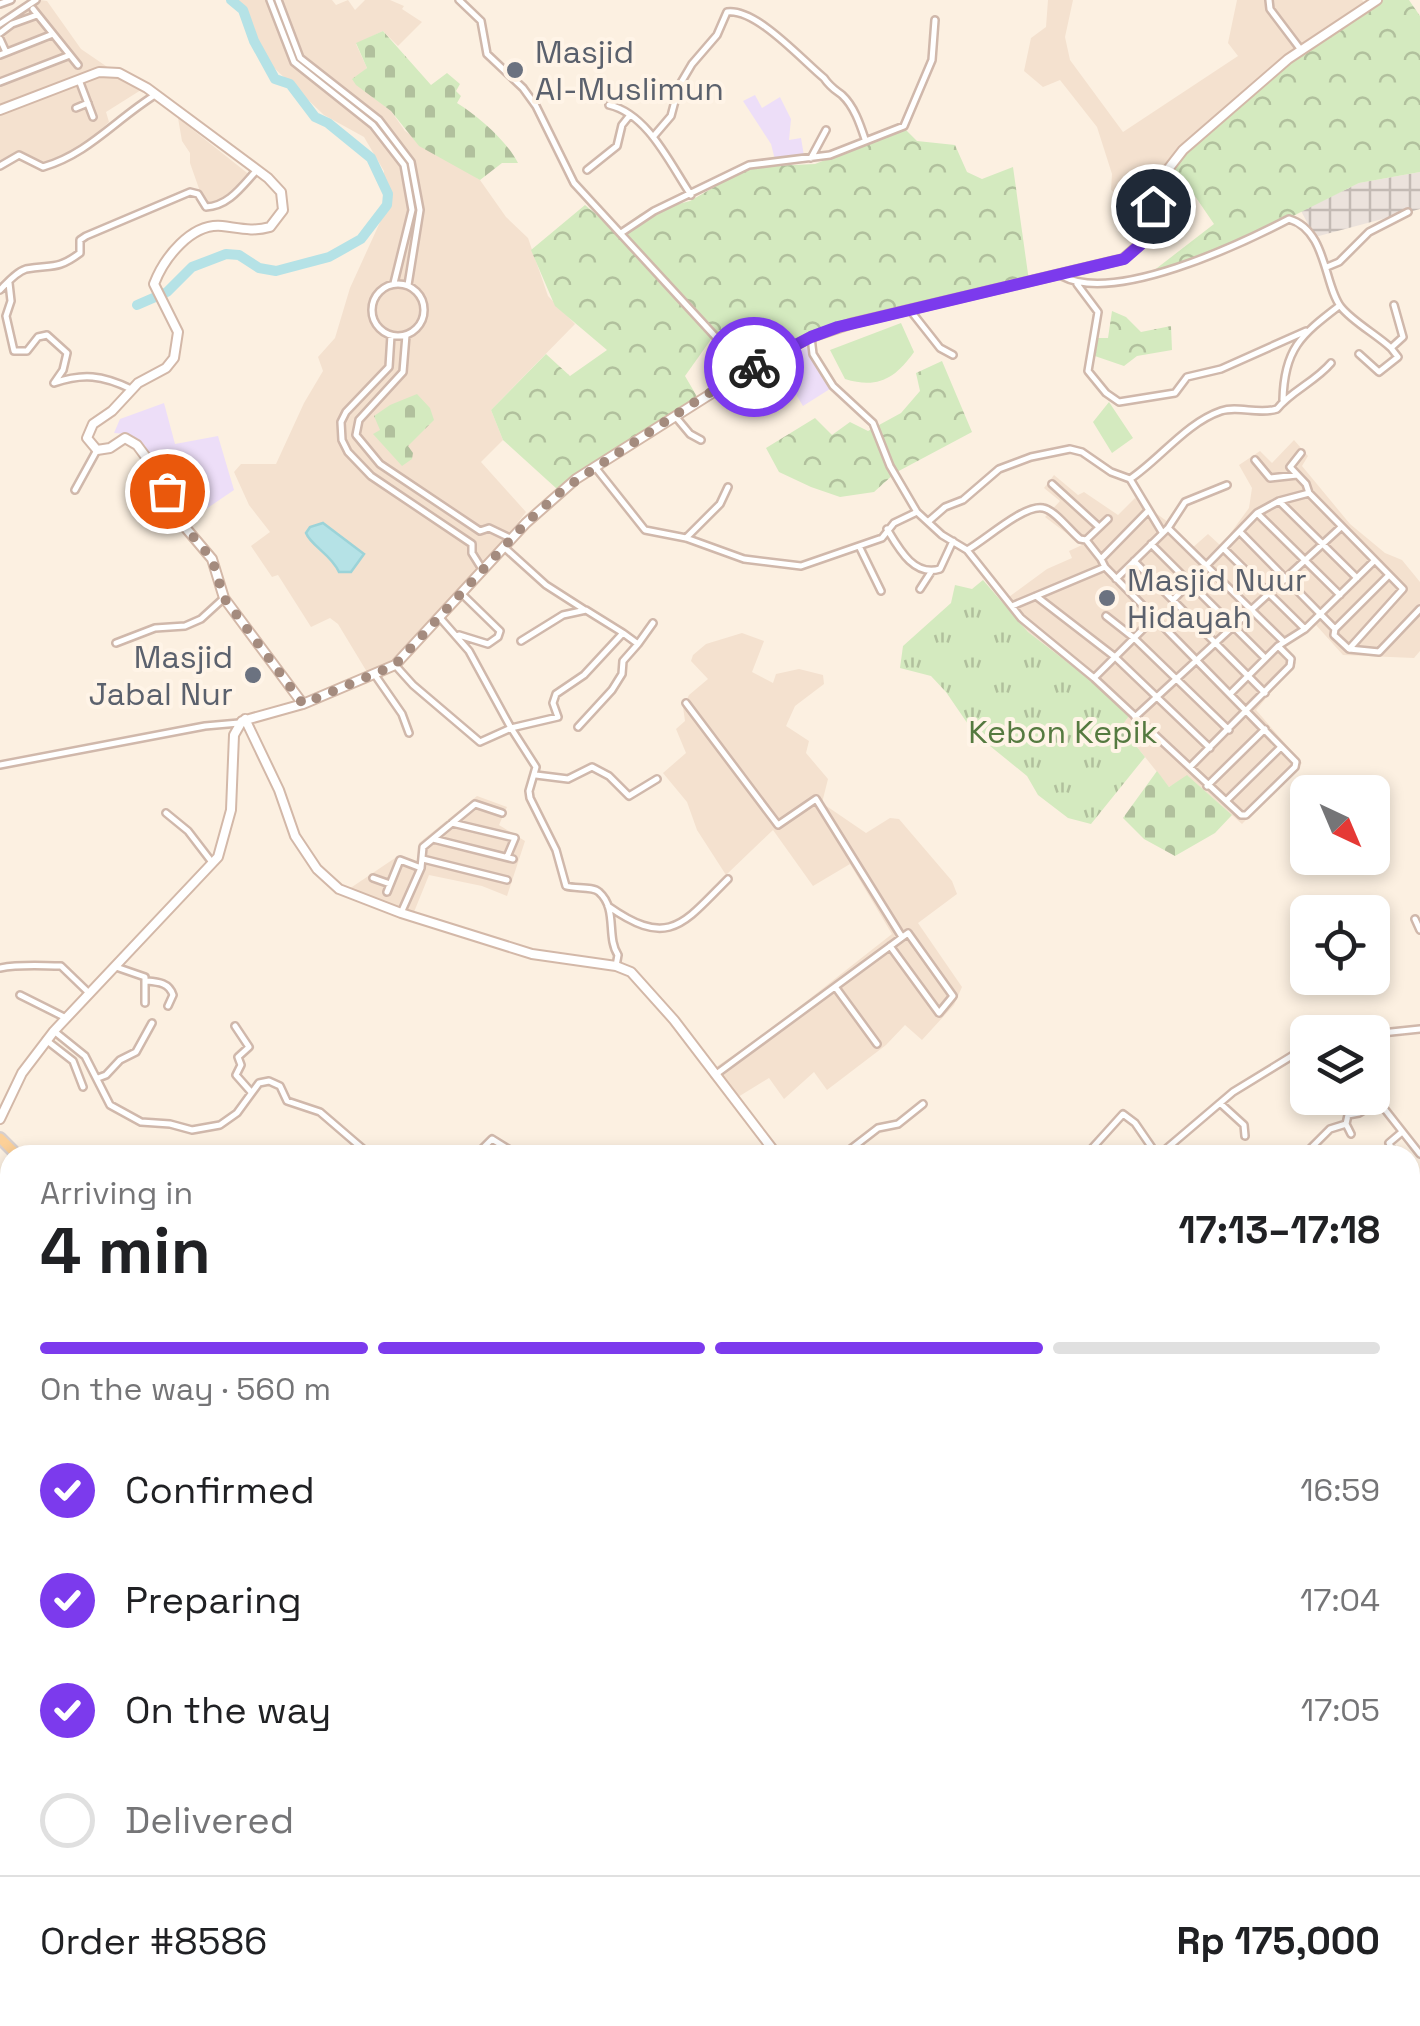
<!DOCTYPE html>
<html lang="en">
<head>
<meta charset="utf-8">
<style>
	body { margin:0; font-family:"Space Grotesk",sans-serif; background:#f2f2f2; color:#202124; height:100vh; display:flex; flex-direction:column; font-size:38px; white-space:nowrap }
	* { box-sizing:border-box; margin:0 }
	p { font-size:32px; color:#757577 }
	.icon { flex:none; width:55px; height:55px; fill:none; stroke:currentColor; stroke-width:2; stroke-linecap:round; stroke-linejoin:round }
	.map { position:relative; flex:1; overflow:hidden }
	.details { position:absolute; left:0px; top:1145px; width:1420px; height:882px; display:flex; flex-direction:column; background:#fff; border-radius:30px 30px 0 0; box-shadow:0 5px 15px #0003 }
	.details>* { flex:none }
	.needle { width:65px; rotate:136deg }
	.controls { position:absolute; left:1290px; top:775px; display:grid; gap:20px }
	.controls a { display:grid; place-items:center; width:100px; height:100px; border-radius:15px; background:#fff; box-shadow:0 5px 15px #0003; font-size:50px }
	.pin { position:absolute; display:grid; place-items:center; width:85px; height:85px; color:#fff; margin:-42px; border:5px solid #fff; border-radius:50%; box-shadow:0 2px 10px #0007 }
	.courier { position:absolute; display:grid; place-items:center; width:100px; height:100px; margin:-50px; border:8px solid #7c3aed; border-radius:50%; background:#fff; color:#222; box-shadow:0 2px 12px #0007 }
	.headline em { font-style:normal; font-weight:700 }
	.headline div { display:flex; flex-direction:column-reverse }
	.headline { display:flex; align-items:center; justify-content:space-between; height:170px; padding:0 40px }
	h1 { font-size:65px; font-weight:700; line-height:75px }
	.bar { display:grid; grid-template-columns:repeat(4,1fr); gap:15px 10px; align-content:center; height:120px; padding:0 40px }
	.bar i { height:12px; border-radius:8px; background:#e0e0e0 }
	.bar .selected { background:#7c3aed }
	.bar p { grid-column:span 4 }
	.line { display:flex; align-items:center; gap:25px; padding:0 40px; border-top:2px solid #e0e0e0 }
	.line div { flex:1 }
	ol { padding:0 40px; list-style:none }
	li { display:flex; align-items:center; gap:30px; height:110px }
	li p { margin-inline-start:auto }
	li .icon { padding:10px; border-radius:50%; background:#7c3aed; color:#fff; stroke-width:4 }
	li:last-child { color:#757577 }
	li i { width:55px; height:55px; border:5px solid #e0e0e0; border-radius:50% }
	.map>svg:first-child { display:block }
	.residential { fill:#f4e1cf }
	.industrial { fill:url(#industrial-grid) }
	.education { fill:#eddef8 }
	.green { fill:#d4eabf }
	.forest { fill:url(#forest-crowns) }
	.cemetery { fill:url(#cemetery-stones) }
	.park { fill:url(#park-tufts) }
	.water { fill:#b5e2e6; stroke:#9cd3d8; stroke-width:2.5 }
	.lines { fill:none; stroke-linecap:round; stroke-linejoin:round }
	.stream { stroke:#9cd3d8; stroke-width:2.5 }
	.river { stroke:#b5e2e6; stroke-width:10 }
	.street-casing { stroke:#d0b8ab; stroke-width:10 }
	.secondary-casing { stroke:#d3b8a8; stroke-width:12 }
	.primary-casing { stroke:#d8cfcc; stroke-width:14 }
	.street { stroke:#fff; stroke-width:5 }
	.secondary { stroke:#fff; stroke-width:8 }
	.primary { stroke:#fcd098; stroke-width:9 }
	.done { stroke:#a48b7e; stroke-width:10; stroke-dasharray:0 18 }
	.route { stroke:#7c3aed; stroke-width:12 }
	.worship-dot { fill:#6b7280; stroke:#fff4e7; stroke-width:4 }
	.labels { text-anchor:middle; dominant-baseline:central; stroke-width:8; stroke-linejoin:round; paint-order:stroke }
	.worship-label { font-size:32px; fill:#5b616d; stroke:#fff4e7; text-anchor:start }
	.park-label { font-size:32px; fill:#557a40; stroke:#fff4e7 }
</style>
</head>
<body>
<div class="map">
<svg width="1420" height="2026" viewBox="0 0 1420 2026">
	<defs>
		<pattern id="industrial-grid" width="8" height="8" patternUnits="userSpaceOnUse" patternTransform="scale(2.5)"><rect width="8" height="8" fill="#ebe2dc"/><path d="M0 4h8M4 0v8" fill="none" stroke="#c3bab4"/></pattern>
		<pattern id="forest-crowns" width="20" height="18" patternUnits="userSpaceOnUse" patternTransform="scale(2.5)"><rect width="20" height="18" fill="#d4eabf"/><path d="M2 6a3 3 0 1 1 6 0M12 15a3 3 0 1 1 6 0" fill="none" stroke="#b1c09d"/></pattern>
		<pattern id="cemetery-stones" width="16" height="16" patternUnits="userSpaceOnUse" patternTransform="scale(2.5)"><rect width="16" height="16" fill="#d4eabf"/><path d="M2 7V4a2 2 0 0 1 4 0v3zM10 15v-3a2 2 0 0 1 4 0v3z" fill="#b1c09d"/></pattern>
		<pattern id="park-tufts" width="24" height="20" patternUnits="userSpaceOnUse" patternTransform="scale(2.5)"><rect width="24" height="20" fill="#d4eabf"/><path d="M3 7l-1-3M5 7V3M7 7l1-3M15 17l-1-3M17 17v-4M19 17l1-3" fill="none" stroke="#b1c09d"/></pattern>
	</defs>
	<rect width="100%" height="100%" fill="#fcf0e1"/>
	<path class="residential" d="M 40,0 L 47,1 L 81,49 L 141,90 L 106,112 L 109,122 L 71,157 L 43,165 L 21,151 L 0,162 L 0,27 Z
		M 228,0 L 332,0 L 336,5 L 348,0 L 355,10 L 365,0 L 390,0 L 404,6 L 402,9 L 422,22 L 398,46 L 383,31 L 356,44 L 367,68 L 353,80 L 391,111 L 405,131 L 480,180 L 506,217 L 528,238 L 548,296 L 575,324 L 491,410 L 503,440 L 481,462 L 526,512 L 478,573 L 408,648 L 384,665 L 367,672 L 338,624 L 330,618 L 311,627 L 278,575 L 272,577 L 251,546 L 270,532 L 249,505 L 234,472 L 241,464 L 276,464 L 304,403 L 323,371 L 318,357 L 335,338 L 350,288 L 386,209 L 390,192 L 383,180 L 384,171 L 364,137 L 324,115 L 270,64 L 249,21 Z
		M 1048,0 L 1073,0 L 1065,37 L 1070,60 L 1123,132 L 1238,56 L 1228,43 L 1237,0 L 1362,0 L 1367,6 L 1159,178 L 1145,211 L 1137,209 L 1111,190 L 1112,174 L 1097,127 L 1060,80 L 1043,87 L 1024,71 L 1031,38 L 1046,27 Z
		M 178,118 L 251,176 L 226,199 L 212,205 L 203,200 L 190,163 L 190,153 L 182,141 Z
		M 1294,440 L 1308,456 L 1302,466 L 1350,524 L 1385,553 L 1402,560 L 1420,582 L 1420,651 L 1414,658 L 1343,655 L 1316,625 L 1283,646 L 1296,663 L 1256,710 L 1302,763 L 1242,824 L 1188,776 L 1169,787 L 1121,727 L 1129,716 L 1092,681 L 1028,632 L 1002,602 L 1047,569 L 1072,558 L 1069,551 L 1082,545 L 1045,517 L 1060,501 L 1044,488 L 1054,475 L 1078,495 L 1084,492 L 1118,515 L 1135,498 L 1168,522 L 1191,549 L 1208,534 L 1221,546 L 1249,508 L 1252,488 L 1239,465 L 1260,451 L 1272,463 Z
		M 742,633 L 764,641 L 752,672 L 773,683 L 776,674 L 799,669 L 823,675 L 824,684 L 795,706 L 786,726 L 809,741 L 806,753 L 828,779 L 822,803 L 866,833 L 890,818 L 899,819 L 952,881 L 957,894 L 918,923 L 962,987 L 954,1005 L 922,1040 L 905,1025 L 886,1045 L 827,1090 L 814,1072 L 784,1099 L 769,1078 L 738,1097 L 716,1067 L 766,1033 L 892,934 L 850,864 L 813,886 L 773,830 L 726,875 L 697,830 L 687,802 L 663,773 L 686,753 L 676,729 L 685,721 L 683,707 L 689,695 L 708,679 L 691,661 L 693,655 L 706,644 Z
		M 477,796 L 507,807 L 499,825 L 525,841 L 507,896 L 482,886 L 429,875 L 414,912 L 349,889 L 398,856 L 417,862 L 419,843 Z"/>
	<path class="industrial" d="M 1420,172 L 1420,209 L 1315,237 L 1301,211 L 1359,183 Z
		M 881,2018 L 1153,2018 L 1138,2026 L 892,2026 Z"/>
	<path class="education" d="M 755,95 L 762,108 L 780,97 L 791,119 L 789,140 L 801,138 L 804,156 L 775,160 L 771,144 L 743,101 Z
		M 808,346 L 833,387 L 803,406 L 778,364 Z
		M 164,403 L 175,444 L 218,436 L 234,490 L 187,522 L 167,485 L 126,434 L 114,433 L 120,419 Z"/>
	<path class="green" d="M 901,323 L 914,352 C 895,379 877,389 845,379 L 830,350 Z
		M 1109,402 L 1133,438 L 1112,453 L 1093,422 Z"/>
	<path class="forest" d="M 1381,0 L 1409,0 L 1420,16 L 1420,172 L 1359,183 L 1253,236 L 1192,261 L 1148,275 L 1214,224 L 1184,180 L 1145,211 L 1159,178 L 1183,145 L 1302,48 Z
		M 905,129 L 917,141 L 955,145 L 967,172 L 982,179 L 1013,167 L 1029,281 L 816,335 L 745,374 L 712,338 L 685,376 L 699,400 L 557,489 L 503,440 L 491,410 L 546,354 L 570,376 L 607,350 L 555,306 L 531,250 L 585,205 L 617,232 L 640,214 L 690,201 L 749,167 L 815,164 Z
		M 1112,311 L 1126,317 L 1141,332 L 1171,326 L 1172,350 L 1137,356 L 1124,366 L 1089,354 L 1097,338 L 1108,338 Z
		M 942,361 L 972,432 L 895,473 L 874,492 L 840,497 L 811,487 L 779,472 L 766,448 L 815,418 L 832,435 L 850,422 L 868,431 L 901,413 L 920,391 L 916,373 Z"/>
	<path class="cemetery" d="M 383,31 L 431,85 L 447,73 L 460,84 L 456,91 L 461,96 L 457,103 C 478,116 507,141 518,163 L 502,163 L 480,180 L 419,146 L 391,111 L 356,85 L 352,79 L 367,68 L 356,43 Z
		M 417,394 L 430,408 L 434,420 L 408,446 L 413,453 L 412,459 L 402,466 L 373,434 L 380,430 L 374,416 L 390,405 Z
		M 1157,771 L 1169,787 L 1187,775 L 1232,815 L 1215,833 L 1175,856 L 1144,839 L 1123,818 Z"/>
	<path class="park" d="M 983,580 L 1028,632 L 1092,681 L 1129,716 L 1121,727 L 1145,757 L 1091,824 L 1068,818 L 1038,795 L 1027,776 L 974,733 L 946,692 L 931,676 L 900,668 L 903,646 L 951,603 L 955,585 L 972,589 Z"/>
	<path class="water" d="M 323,523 L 364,554 L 351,572 L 339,572 C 331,554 311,546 306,533 L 310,527 Z"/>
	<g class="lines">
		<path class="stream" d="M 776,2018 L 795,2024 L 823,2018
			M 886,2018 L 897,2026"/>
		<path class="river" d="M 137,305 L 167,292 L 192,267 L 226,254 L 239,255 L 259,268 L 276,271 L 329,257 L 361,239 L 387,205 L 388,194 L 371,158 L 328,123 L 315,117 L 290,84 L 275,79 L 254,41 L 243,10 L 231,0
			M 263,2026 L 270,2018
			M 385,2026 L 386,2018"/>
		<defs>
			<path id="street" d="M 270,0 L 294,62 L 373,125 L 404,165 L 412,210 L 394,283
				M 278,0 L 300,58 L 379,120 L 411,162 L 420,210 L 408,285
				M 459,0 L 481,21 L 487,54 L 523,88 L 536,106 L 574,183 L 747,371
				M 1269,0 L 1270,9 L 1301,50
				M 0,4 L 11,0
				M 33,9 L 78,65
				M 0,24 L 36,0
				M 0,33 L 12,24 L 37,15
				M 0,39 L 6,52
				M 0,55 L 53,34
				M 79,80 L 93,117
				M 0,82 L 70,55
				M 609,105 C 648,114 670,164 691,195
				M 76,108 L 88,103
				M 653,137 L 671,116 L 679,86 L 692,64 L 717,35 L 727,12 C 756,8 801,59 824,78 C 830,87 834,89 842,95 C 854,106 860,124 865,139
				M 811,158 L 826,130
				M 0,166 L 19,155 L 43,167 C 88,154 115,120 155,95
				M 587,170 L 617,146 L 622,125 L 630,115
				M 621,233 L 654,211 L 749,165 L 830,155 L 904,126 L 932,60 L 935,20
				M 1327,267 L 1339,262 L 1369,232 L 1408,212
				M 1062,276 C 1114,304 1239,245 1289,219 C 1327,230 1324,286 1341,307 C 1353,322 1376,334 1391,348 L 1403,337 L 1394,305
				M 9,283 L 11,301 L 6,316 L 14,351 L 27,351 L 38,337 L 47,335 L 67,353 L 63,370 L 54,383 C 83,373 102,375 131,389
				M372 310a26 26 0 1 1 52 0a26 26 0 1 1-52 0Z
				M 1077,284 L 1098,312 L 1088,371 L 1106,393 L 1119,402 L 1175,393 L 1187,377 L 1221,369 L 1306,331
				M 0,290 C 7,283 16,272 26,269 C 51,264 56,271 80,253 L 80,240 L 86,236 L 190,192 L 198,194 L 206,207 C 229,206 242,186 257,170
				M 910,310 L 940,348 L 953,355
				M 391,335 L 389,367 L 346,412 L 341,422 L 342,440 L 348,452 L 371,476 L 472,544 L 472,553 L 482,569
				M 406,335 L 403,372 L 359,420 L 356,435 L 380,464 L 480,531 L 489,528 L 512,539
				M 811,337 L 813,354 L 833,386 L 873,423 L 890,466 L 917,512 L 942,535 L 967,550 L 1021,618 L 1094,678 L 1241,815 L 1246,815 L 1295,767 L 1296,762 L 1105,567 L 1101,559 L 1147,512
				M 1359,354 L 1379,372 L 1398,357 L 1391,348
				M 1283,400 C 1284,349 1301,335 1339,306
				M 675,416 L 690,434 L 701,440
				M 1301,453 L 1290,467 L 1306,484 L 1309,493 L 1403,589 L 1349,649 L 1334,635 L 1335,629
				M 1255,460 L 1270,478 L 1297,475
				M 595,467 L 645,530 L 686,538 L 744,559 L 801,566 L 882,538 L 894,523 L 917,512
				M 1130,479 C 1160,459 1186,423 1221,411 C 1238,405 1258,415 1277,409 C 1291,391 1315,382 1331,363
				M 1052,484 L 1099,527
				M 75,490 L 97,450
				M 1279,501 L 1357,578
				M 1257,513 L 1340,595
				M 929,521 L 945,507 L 963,500 L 999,469 L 1031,457 L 1070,449 L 1082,452 L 1111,472 L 1130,479 L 1162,532
				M 1168,528 L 1185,502 L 1227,485
				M 887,529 C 899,549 914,577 940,569 L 953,541
				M 1240,532 L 1335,629 L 1389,575
				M 686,538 L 720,504 L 728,487
				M 1086,540 L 1101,559
				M 1151,544 L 1265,658
				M 505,548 L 546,585 L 585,610
				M 860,548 L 881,591
				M 1224,549 L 1305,629
				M 967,550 C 984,541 1024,504 1043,508 C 1055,510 1070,531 1080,539 L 1086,540 L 1108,519
				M 1134,561 L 1265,693
				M 1116,579 L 1168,528 L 1284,642
				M 920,589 L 931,572
				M 1036,596 L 1115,657 L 1210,748
				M 1173,600 L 1257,513 L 1279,501 L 1309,493
				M 1012,606 L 1105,567
				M 1106,616 L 1134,638 L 1229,730
				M 441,619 L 469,651 L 511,728 L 558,717 L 553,703 L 556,694 L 584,675 L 623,633 L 638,644 L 653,623
				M 459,635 L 488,644 L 498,637 L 500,631 L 463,595
				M 521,641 L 563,615 L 586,610 L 623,633
				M 116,643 L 155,628 L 185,626 L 201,619 L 224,598
				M 1349,649 L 1379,652 L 1420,609
				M 395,665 L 413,685 L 480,742 L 511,728 L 536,767 L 529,791 L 530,798 L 556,850 L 566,886 C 575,889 593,886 599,892 C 618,909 606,937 618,955 L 616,966
				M 375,675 L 402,714 L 409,733
				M 1094,678 L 1154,618
				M 1230,694 L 1278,646 L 1305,629 L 1374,561
				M 686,703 L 778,825 L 816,799 L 902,937
				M 1135,717 L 1340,528
				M 578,727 L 612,690 L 622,674 L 623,661 L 638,644
				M 0,765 L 205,726 L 239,723
				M 1190,767 L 1290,666 L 1291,659 L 1278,646
				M 536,775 L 568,779 L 592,767 L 609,776 L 629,796 L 657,779
				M 1207,786 L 1265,729
				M 1226,801 L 1281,747
				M 166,813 L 188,831 L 211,861
				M 452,823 L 515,838 L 507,857
				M 433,839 L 513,859
				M 423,859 L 507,880
				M 373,878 L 390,884
				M 387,892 L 400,860 L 421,868
				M 608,906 C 669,949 683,924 728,879
				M 401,913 L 421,868 L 423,847 L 475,804 L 502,813
				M 1415,919 L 1420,930
				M 116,967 L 145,977 L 145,1003
				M 0,968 C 21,964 41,966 61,966 L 89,993
				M 147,981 C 159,982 169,983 173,995 L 168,1006
				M 836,988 L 877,1044
				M 20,995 L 66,1018
				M 235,1026 L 249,1047 L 238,1057 L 241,1065 L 236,1075 L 251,1092
				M 54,1031 L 85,1056 L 110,1105 L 141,1122 L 170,1124 L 192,1130 L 220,1125 L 237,1113 L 259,1083 L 269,1081 L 280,1086 L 287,1101 L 320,1112 L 370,1155
				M 1372,1034 L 1420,1029
				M 46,1040 L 73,1061 L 83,1087
				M 715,1075 L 908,933 L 953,996 L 939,1013 L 890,946
				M 98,1078 L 106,1075 L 120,1060 L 136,1052 L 152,1023
				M 1372,1093 L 1420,1154
				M 1221,1104 L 1244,1125 L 1245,1136
				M 1351,1134 L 1346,1124 L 1348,1115 L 1359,1113 L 1379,1101
				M 385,1155 L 392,1152 L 396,1155
				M 476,1155 L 492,1139 L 518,1155
				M 843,1155 L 878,1128 L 898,1124 L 923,1104
				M 1086,1155 L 1123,1114 L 1135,1123 L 1157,1155
				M 1159,1155 L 1233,1092 L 1308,1046
				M 1304,1155 L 1330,1129 L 1346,1124
				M 1395,1155 L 1389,1143 L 1402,1132
				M 1410,1187 L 1420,1185
				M 1410,1438 L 1420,1443
				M 0,1563 L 6,1549
				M 0,1567 L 10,1572
				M 0,1615 L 10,1616
				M 1410,1629 L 1420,1641
				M 1410,1837 L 1420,1843
				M 1410,1967 L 1420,1955
				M 572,2022 L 575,2026
				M 66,2026 L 76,2018
				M 610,2026 L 618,2018
				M 1154,2026 L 1151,2025 L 1154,2018
				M 1259,2026 L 1263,2018
				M 1362,2026 L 1369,2018"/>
			<path id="secondary" d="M 0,110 L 99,72 L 119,73 L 147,88 L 268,178 L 281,192 L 283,210 L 270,227 C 253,232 239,228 222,226 C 191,223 164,258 154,284 L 178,332 L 174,358 L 166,368 L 138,383 L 112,411 L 93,424 L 87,438 L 97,450 L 110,448 L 125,438 L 137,445 L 157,472 L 179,520 L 212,559 L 224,598 L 303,704
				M 245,719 L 279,790 L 295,836 L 317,869 L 339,889 L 401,913 L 532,954 L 616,966 L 631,972 L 674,1020 L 777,1155
				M 0,1119 L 22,1073 L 54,1031 L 218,857 L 231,810 L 234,735 L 242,721 L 303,704 L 395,665 L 526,523 L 576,479 L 747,371 L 811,337 L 853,323 L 1123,259 L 1139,245 L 1162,177 L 1183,150 L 1288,59 L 1377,0
				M 1410,1649 L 1420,1647"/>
			<path id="primary" d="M 0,1138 L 17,1155
				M 653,2018 L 683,2026"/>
		</defs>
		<use href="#street" class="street-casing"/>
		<use href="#secondary" class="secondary-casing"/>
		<use href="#primary" class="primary-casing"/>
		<use href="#street" class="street"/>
		<use href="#secondary" class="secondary"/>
		<use href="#primary" class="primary"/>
	</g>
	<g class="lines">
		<path class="done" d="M 167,491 L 179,520 L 212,559 L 224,598 L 303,704 L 395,665 L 526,523 L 565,488 L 701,398 L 754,367"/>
		<path class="route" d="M 754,367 L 811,337 L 838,327 L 1124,259 L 1140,245 L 1153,206"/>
	</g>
	<g class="worship-dot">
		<circle cx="515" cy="70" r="10"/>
		<circle cx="1107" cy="598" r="10"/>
		<circle cx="253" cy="675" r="10"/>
	</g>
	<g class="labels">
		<g class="worship-label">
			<text x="535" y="52">Masjid<tspan x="535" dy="37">Al-Muslimun</tspan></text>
			<text x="1127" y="580">Masjid Nuur<tspan x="1127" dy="37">Hidayah</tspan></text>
			<text x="233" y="657" text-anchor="end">Masjid<tspan x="233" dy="37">Jabal Nur</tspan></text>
		</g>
		<g class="park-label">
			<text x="1063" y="732">Kebon Kepik</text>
		</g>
	</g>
</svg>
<div class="controls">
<a><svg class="needle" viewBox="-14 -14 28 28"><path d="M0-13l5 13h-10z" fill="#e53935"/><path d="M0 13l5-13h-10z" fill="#757577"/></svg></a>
<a><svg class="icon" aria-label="locate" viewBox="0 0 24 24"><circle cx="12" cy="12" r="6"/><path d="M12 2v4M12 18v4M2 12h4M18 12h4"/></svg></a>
<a><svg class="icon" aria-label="layers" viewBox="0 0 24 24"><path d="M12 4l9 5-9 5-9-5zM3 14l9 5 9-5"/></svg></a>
</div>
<div class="pin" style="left:167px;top:491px;background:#ea580c"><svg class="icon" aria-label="bag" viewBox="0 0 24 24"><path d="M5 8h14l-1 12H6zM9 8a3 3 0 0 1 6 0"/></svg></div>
<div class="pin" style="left:1153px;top:206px;background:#1f2937"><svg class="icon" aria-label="home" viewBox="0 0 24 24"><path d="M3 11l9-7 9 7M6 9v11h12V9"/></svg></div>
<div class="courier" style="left:754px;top:367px"><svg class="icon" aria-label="bike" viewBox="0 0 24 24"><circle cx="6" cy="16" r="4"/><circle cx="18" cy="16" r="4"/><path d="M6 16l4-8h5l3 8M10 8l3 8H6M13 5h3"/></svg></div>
<section class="details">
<div class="headline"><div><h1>4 min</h1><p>Arriving in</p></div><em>17:13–17:18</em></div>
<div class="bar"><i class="selected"></i><i class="selected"></i><i class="selected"></i><i></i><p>On the way · 560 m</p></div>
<ol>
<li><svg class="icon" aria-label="check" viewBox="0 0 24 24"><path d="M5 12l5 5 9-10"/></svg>Confirmed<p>16:59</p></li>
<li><svg class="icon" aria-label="check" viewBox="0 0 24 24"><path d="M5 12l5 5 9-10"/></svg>Preparing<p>17:04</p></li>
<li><svg class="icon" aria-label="check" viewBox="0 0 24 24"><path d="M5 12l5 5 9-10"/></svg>On the way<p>17:05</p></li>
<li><i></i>Delivered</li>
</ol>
<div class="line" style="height:130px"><div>Order #8586</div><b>Rp 175,000</b></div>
</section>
</div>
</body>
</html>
